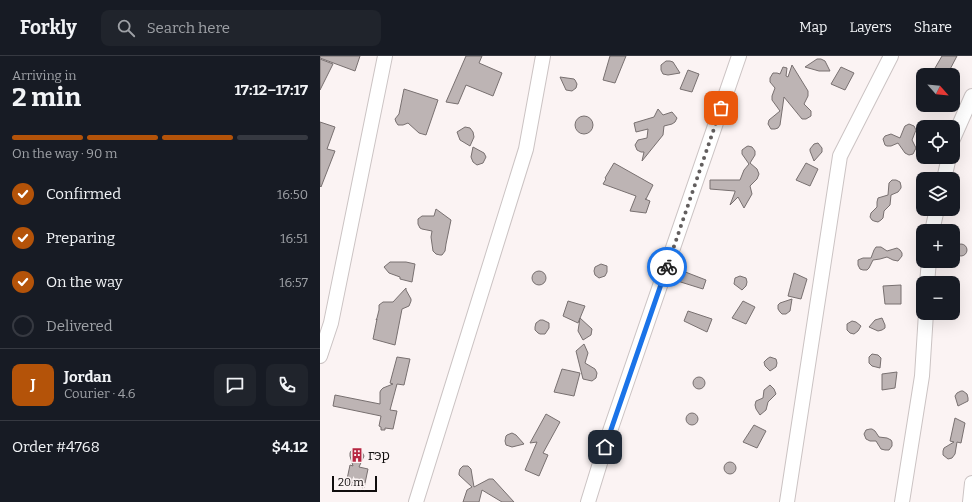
<!DOCTYPE html>
<html lang="en">
<head>
<meta charset="utf-8">
<style>
	body { margin:0; font-family:Bitter,serif; background:#20242c; color:#f1f3f6; height:100vh; display:flex; flex-direction:column; font-size:15px; white-space:nowrap }
	* { box-sizing:border-box; margin:0 }
	p { font-size:13px; color:#9ea1a6 }
	.icon { flex:none; width:22px; height:22px; fill:none; stroke:currentColor; stroke-width:2; stroke-linecap:round; stroke-linejoin:round }
	.map { position:relative; flex:1; overflow:hidden }
	.sheet { display:flex; flex-direction:column; background:#171b24; width:320px }
	.sheet>* { flex:none }
	.needle { width:26px; rotate:117deg }
	.buttons { position:absolute; left:596px; top:12px; display:grid; gap:8px }
	.buttons a { display:grid; place-items:center; width:44px; height:44px; border-radius:8px; background:#171b24; box-shadow:0 4px 16px #0002; font-size:20px }
	.scale { position:absolute; left:12px; bottom:10px; width:45px; box-sizing:border-box; padding-left:4px; border:2px solid #100d0d; border-top:0; font-size:11px; line-height:14px; white-space:nowrap; color:#100d0d; -webkit-text-stroke:3px #fbf3f3; paint-order:stroke }
	.pin { position:absolute; display:grid; place-items:center; width:34px; height:34px; color:#fff; margin:-17px; border-radius:8px; box-shadow:0 2px 6px #0006 }
	.courier { position:absolute; display:grid; place-items:center; width:40px; height:40px; margin:-20px; border:3px solid #1a73e8; border-radius:50%; background:#fff; color:#222; box-shadow:0 1px 5px #0007 }
	.summary em { font-style:normal; font-weight:700 }
	.summary div { display:flex; flex-direction:column-reverse }
	.summary { display:flex; align-items:center; justify-content:space-between; height:68px; padding:0 12px }
	h1 { font-size:26px; font-weight:700; line-height:30px }
	.bar { display:grid; grid-template-columns:repeat(4,1fr); gap:6px 4px; align-content:center; height:48px; padding:0 12px }
	.bar i { height:5px; border-radius:3px; background:#363941 }
	.bar .on { background:#b45309 }
	.bar p { grid-column:span 4 }
	.line { display:flex; align-items:center; gap:10px; padding:0 12px; border-top:1px solid #363941 }
	.line div { flex:1 }
	.round { display:grid; place-items:center; flex:none; width:42px; height:42px; border-radius:8px; background:#20242c }
	ol { padding:0 12px; list-style:none }
	li { display:flex; align-items:center; gap:12px; height:44px }
	li p { margin-inline-start:auto }
	li .icon { padding:4px; border-radius:50%; background:#b45309; color:#fff; stroke-width:4 }
	li:last-child { color:#9ea1a6 }
	li i { width:22px; height:22px; border:2px solid #363941; border-radius:50% }
	header { display:flex; align-items:center; gap:24px; box-sizing:border-box; height:56px; padding:0 20px; background:#171b24; border-bottom:1px solid #363941 }
	header strong { font-size:19px }
	nav { display:flex; gap:22px; margin-inline-start:auto; font-size:14px }
	.search { width:280px; height:36px; background:#20242c; display:flex; align-items:center; gap:10px; box-sizing:border-box; padding:0 14px; border-radius:8px; color:#9ea1a6; font-size:15px }
	main { display:flex; flex:1; min-height:0 }
	.map>svg:first-child { display:block }
	.building { fill:#bdb4b4; stroke:#787070 }
	.lines { fill:none; stroke-linecap:round; stroke-linejoin:round }
	.minor-casing { stroke:#cbc3c3; stroke-width:16 }
	.minor { stroke:#fff; stroke-width:14 }
	.done { stroke:#625e5e; stroke-width:4; stroke-dasharray:0 7.2 }
	.route { stroke:#1a73e8; stroke-width:5 }
	.labels { text-anchor:middle; dominant-baseline:central; stroke-width:3; stroke-linejoin:round; paint-order:stroke }
	.poi-label { font-size:14px; fill:#100d0d; stroke:#fbf3f3; text-anchor:start }
</style>
</head>
<body>
<header>
<strong>Forkly</strong>
<div class="search"><svg class="icon" aria-label="search" viewBox="0 0 24 24"><circle cx="10" cy="10" r="6"/><path d="M15 15l6 6"/></svg>Search here</div>
<nav><a>Map</a><a>Layers</a><a>Share</a></nav>
</header>
<main>
<section class="sheet">
<div class="summary"><div><h1>2 min</h1><p>Arriving in</p></div><em>17:12–17:17</em></div>
<div class="bar"><i class="on"></i><i class="on"></i><i class="on"></i><i></i><p>On the way · 90 m</p></div>
<ol>
<li><svg class="icon" aria-label="check" viewBox="0 0 24 24"><path d="M5 12l5 5 9-10"/></svg>Confirmed<p>16:50</p></li>
<li><svg class="icon" aria-label="check" viewBox="0 0 24 24"><path d="M5 12l5 5 9-10"/></svg>Preparing<p>16:51</p></li>
<li><svg class="icon" aria-label="check" viewBox="0 0 24 24"><path d="M5 12l5 5 9-10"/></svg>On the way<p>16:57</p></li>
<li><i></i>Delivered</li>
</ol>
<div class="line" style="height:72px"><b class="round" style="background:#b45309;color:#fff">J</b><div><b>Jordan</b><p>Courier · 4.6</p></div><a class="round"><svg class="icon" aria-label="chat" viewBox="0 0 24 24"><path d="M4 5h16v11H9l-5 4z"/></svg></a><a class="round"><svg class="icon" aria-label="phone" viewBox="0 0 24 24"><path d="M5 4h4l2 5-3 2q2 4 5 5l2-3 5 2v4C11 20 4 13 5 4z"/></svg></a></div>
<div class="line" style="height:52px"><div>Order #4768</div><b>$4.12</b></div>
</section>
<div class="map">
<svg width="652" height="446" viewBox="0 0 652 446">
	<rect width="100%" height="100%" fill="#fbf3f3"/>
	<path class="building" d="M 0,0 L 40,0 L 35,15 L 0,2 Z
		M 146,0 L 162,0 L 159,7 L 182,17 L 173,40 L 146,29 L 138,48 L 126,46 Z
		M 290,0 L 306,0 L 295,27 L 283,24 Z
		M 622,0 L 637,0 L 627,19 L 611,19 Z
		M 0,3 L 13,8 L 0,34 Z
		M 497,3 L 501,3 L 505,5 L 510,15 L 499,15 L 485,11 Z
		M 346,5 L 350,5 L 353,6 L 360,17 L 348,19 L 343,18 L 341,14 L 341,9 Z
		M 472,9 L 488,35 L 488,40 L 484,48 L 491,55 L 491,60 L 486,63 L 482,63 L 464,41 L 460,69 L 458,72 L 455,73 L 451,73 L 448,68 L 449,64 L 460,55 L 452,44 L 452,40 L 455,32 L 450,26 L 450,22 L 453,17 L 457,17 L 460,18 L 463,11 L 467,12 L 466,20 L 468,21 Z
		M 521,11 L 534,17 L 525,34 L 511,28 Z
		M 368,14 L 379,18 L 372,36 L 360,33 Z
		M 240,21 L 254,23 L 255,24 L 257,28 L 256,32 L 252,35 L 246,34 Z
		M 84,33 L 118,44 L 106,79 L 99,77 L 88,67 L 83,69 L 78,69 L 76,66 L 75,63 L 79,58 Z
		M 338,53 L 343,59 L 352,56 L 357,62 L 355,66 L 352,68 L 344,70 L 343,79 L 322,105 L 324,96 L 321,96 L 317,94 L 315,89 L 318,84 L 327,82 L 328,73 L 316,76 L 314,67 L 334,61 Z
		M255 69a9 9 0 1 1 18 0a9 9 0 1 1-18 0Z
		M 0,66 L 15,71 L 7,93 L 15,95 L 1,131 L 0,130 Z
		M 589,68 L 594,70 L 596,74 L 592,84 L 596,92 L 593,98 L 589,99 L 585,97 L 578,87 L 571,90 L 567,90 L 565,89 L 563,83 L 565,80 L 571,78 L 580,82 L 584,72 L 585,70 Z
		M 145,71 L 150,72 L 153,76 L 154,81 L 150,90 L 140,84 L 137,76 Z
		M 498,87 L 502,92 L 502,96 L 494,105 L 490,95 L 490,93 L 494,88 Z
		M 428,90 L 432,91 L 435,95 L 435,99 L 430,107 L 437,113 L 439,118 L 437,123 L 430,130 L 432,138 L 424,152 L 418,141 L 410,149 L 415,136 L 415,135 L 390,133 L 390,124 L 420,124 L 424,114 L 429,108 L 422,98 L 422,94 L 426,91 Z
		M 153,91 L 164,97 L 166,101 L 163,107 L 157,109 L 153,106 L 151,101 Z
		M 294,107 L 333,129 L 326,143 L 325,143 L 330,145 L 326,157 L 310,155 L 316,140 L 283,128 L 286,123 L 285,122 Z
		M 486,107 L 498,113 L 490,130 L 476,124 Z
		M 572,124 L 576,124 L 580,126 L 581,130 L 581,132 L 578,136 L 571,139 L 570,149 L 564,155 L 563,162 L 561,164 L 558,166 L 554,165 L 552,164 L 550,161 L 551,157 L 557,151 L 557,146 L 558,142 L 568,139 L 569,127 Z
		M 116,153 L 131,164 L 126,188 L 125,195 L 122,199 L 120,199 L 116,198 L 113,195 L 111,181 L 112,175 L 102,173 L 100,172 L 98,168 L 98,163 L 102,160 L 114,160 Z
		M635 194a6 6 0 1 1 12 0a6 6 0 1 1-12 0Z
		M 556,191 L 561,191 L 567,195 L 577,192 L 580,194 L 582,197 L 582,200 L 578,205 L 573,204 L 567,201 L 560,203 L 553,204 L 549,212 L 547,214 L 543,214 L 540,213 L 538,209 L 538,204 L 543,202 L 551,202 L 554,194 Z
		M 70,206 L 86,206 L 95,208 L 92,226 L 80,223 L 80,221 L 69,217 L 64,211 Z
		M 281,208 L 287,210 L 287,216 L 285,220 L 279,222 L 275,219 L 274,215 L 275,211 Z
		M 355,212 L 386,224 L 383,233 L 351,223 Z
		M212 222a7 7 0 1 1 14 0a7 7 0 1 1-14 0Z
		M 474,217 L 487,223 L 481,243 L 468,240 Z
		M 420,220 L 426,222 L 427,226 L 426,230 L 422,234 L 414,228 L 415,222 Z
		M 581,229 L 581,248 L 565,248 L 563,230 Z
		M 86,232 L 86,234 L 91,243 L 91,245 L 89,250 L 82,253 L 75,289 L 53,283 L 57,263 L 56,264 L 57,262 L 59,254 L 59,249 L 63,246 L 73,246 Z
		M 472,243 L 470,255 L 466,258 L 462,258 L 460,256 L 458,253 L 458,249 L 460,247 Z
		M 248,245 L 265,250 L 258,267 L 243,260 Z
		M 423,245 L 435,251 L 426,268 L 412,262 Z
		M 368,255 L 392,263 L 387,276 L 364,265 Z
		M 260,262 L 272,273 L 271,279 L 263,284 L 258,275 Z
		M 562,262 L 565,269 L 565,272 L 562,274 L 558,275 L 549,271 L 555,264 Z
		M 220,264 L 223,264 L 229,267 L 229,272 L 225,278 L 220,278 L 218,277 L 215,274 L 215,271 L 216,267 Z
		M 532,265 L 536,266 L 541,270 L 538,275 L 534,278 L 530,277 L 527,274 L 527,268 Z
		M 264,288 L 268,297 L 265,307 L 275,313 L 277,317 L 276,322 L 272,325 L 263,323 L 256,295 Z
		M 552,298 L 558,299 L 561,302 L 560,312 L 552,310 L 549,307 L 549,301 Z
		M 77,301 L 90,303 L 84,329 L 77,328 L 70,354 L 77,355 L 73,373 L 65,372 L 65,374 L 61,374 L 61,371 L 59,370 L 61,360 L 13,350 L 15,339 L 60,348 L 60,336 L 61,334 L 63,332 L 73,328 L 70,327 Z
		M 450,301 L 456,303 L 457,307 L 456,311 L 450,315 L 445,310 L 444,306 L 447,303 Z
		M 242,313 L 260,317 L 254,340 L 234,336 Z
		M 577,316 L 575,332 L 562,334 L 562,318 Z
		M373 327a6 6 0 1 1 12 0a6 6 0 1 1-12 0Z
		M 450,329 L 454,333 L 456,338 L 448,346 L 446,354 L 440,359 L 436,353 L 435,349 L 436,345 L 443,342 L 444,334 Z
		M 641,335 L 643,335 L 647,338 L 648,342 L 648,345 L 638,350 L 635,340 L 637,337 Z
		M366 363a6 6 0 1 1 12 0a6 6 0 1 1-12 0Z
		M 226,358 L 240,366 L 223,397 L 228,399 L 219,420 L 205,414 L 217,386 L 210,387 Z
		M 635,362 L 645,367 L 641,387 L 637,386 L 635,398 L 632,402 L 628,403 L 623,399 L 623,395 L 624,392 L 634,386 L 630,385 Z
		M 434,369 L 446,375 L 437,392 L 423,386 Z
		M 550,373 L 552,373 L 555,375 L 559,381 L 567,382 L 571,384 L 572,386 L 572,390 L 569,394 L 565,394 L 561,393 L 556,385 L 550,385 L 546,383 L 544,378 L 546,374 Z
		M 192,377 L 196,379 L 204,388 L 192,391 L 186,389 L 185,385 L 186,380 L 187,379 Z
		M 35,392 L 39,393 L 41,394 L 44,400 L 39,411 L 48,413 L 44,432 L 26,428 L 30,409 L 33,410 L 30,400 L 30,397 L 31,395 Z
		M404 412a6 6 0 1 1 12 0a6 6 0 1 1-12 0Z
		M 143,410 L 148,410 L 151,413 L 154,431 L 169,423 L 173,423 L 194,446 L 182,446 L 162,434 L 159,446 L 143,446 L 147,434 L 152,431 L 139,419 L 139,417 L 140,413 Z"/>
	<g class="lines">
		<defs>
			<path id="minor" d="M 633,83 L 652,40
				M 624,123 L 629,101
				M 612,175 L 617,153
				M 607,227 L 609,205
				M 0,300 L 11,267 L 65,0
				M 96,446 L 206,93 L 223,0
				M 268,446 L 289,378 L 419,0
				M 467,446 L 520,100 L 571,0
				M 582,446 L 602,320 L 606,257
				M 650,446 L 652,427"/>
		</defs>
		<use href="#minor" class="minor-casing"/>
		<use href="#minor" class="minor"/>
	</g>
	<g class="lines">
		<path class="done" d="M 347,211 L 401,52"/>
		<path class="route" d="M 285,391 L 347,211"/>
	</g>
	<defs>
		<symbol id="building-bare" viewBox="-9 -9 18 18"><path d="M-4-6H4V6H1V3H-1V6H-4ZM-2.5-4.3h1.7v1.8h-1.7ZM.8-4.3h1.7v1.8H.8ZM-2.5-1h1.7V.8h-1.7ZM.8-1h1.7V.8H.8Z" fill="#b62540" stroke="#fbf3f3" stroke-width="2.5" paint-order="stroke"/></symbol>
	</defs>
	<g fill-rule="evenodd">
		<use href="#building-bare" x="27" y="389" width="20" height="20"/>
	</g>
	<g class="labels">
		<g class="poi-label">
			<text x="48" y="399">гэр</text>
		</g>
	</g>
</svg>
<div class="buttons">
<a><svg class="needle" viewBox="-14 -14 28 28"><path d="M0-13l5 13h-10z" fill="#e53935"/><path d="M0 13l5-13h-10z" fill="#9ea1a6"/></svg></a>
<a><svg class="icon" aria-label="locate" viewBox="0 0 24 24"><circle cx="12" cy="12" r="6"/><path d="M12 2v4M12 18v4M2 12h4M18 12h4"/></svg></a>
<a><svg class="icon" aria-label="layers" viewBox="0 0 24 24"><path d="M12 4l9 5-9 5-9-5zM3 14l9 5 9-5"/></svg></a>
<a>+</a>
<a>−</a>
</div>
<div class="scale">20 m</div>
<div class="pin" style="left:401px;top:52px;background:#ea580c"><svg class="icon" aria-label="bag" viewBox="0 0 24 24"><path d="M5 8h14l-1 12H6zM9 8a3 3 0 0 1 6 0"/></svg></div>
<div class="pin" style="left:285px;top:391px;background:#1f2937"><svg class="icon" aria-label="home" viewBox="0 0 24 24"><path d="M3 11l9-7 9 7M6 9v11h12V9"/></svg></div>
<div class="courier" style="left:347px;top:211px"><svg class="icon" aria-label="bike" viewBox="0 0 24 24"><circle cx="6" cy="16" r="4"/><circle cx="18" cy="16" r="4"/><path d="M6 16l4-8h5l3 8M10 8l3 8H6M13 5h3"/></svg></div>
</div>
</main>
</body>
</html>
